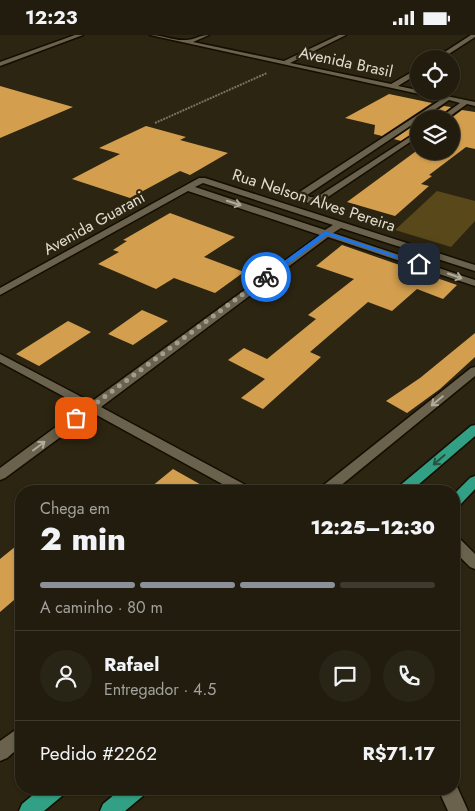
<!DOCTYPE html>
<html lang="pt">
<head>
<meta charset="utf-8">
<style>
	body { margin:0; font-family:Jost,sans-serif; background:#292516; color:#f1f3f6; height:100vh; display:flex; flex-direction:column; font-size:19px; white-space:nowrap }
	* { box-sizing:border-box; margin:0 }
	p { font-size:16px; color:#a2a19d }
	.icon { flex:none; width:28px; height:28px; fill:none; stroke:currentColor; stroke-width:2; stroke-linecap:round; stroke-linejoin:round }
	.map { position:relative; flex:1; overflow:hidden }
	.drawer { position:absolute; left:15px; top:450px; width:445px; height:310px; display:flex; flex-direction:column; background:#211c0d; border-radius:20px; box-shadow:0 1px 4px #0004,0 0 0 1px #3e3a2e }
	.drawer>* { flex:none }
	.controls { position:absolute; left:410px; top:15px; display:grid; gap:10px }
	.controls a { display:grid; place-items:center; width:50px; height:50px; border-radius:50%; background:#211c0d; box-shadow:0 1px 4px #0004,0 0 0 1px #3e3a2e; font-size:25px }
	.pin { position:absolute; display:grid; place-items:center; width:42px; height:42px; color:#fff; margin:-21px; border-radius:10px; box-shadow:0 2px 8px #0006 }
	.courier { position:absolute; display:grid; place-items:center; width:50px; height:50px; margin:-25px; border:4px solid #1a73e8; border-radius:50%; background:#fff; color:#222; box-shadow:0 1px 6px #0007 }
	.summary em { font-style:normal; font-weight:800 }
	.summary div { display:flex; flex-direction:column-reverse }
	.summary { display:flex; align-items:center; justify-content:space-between; height:85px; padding:0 25px }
	h1 { font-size:32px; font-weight:800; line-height:38px }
	.bar { display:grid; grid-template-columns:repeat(4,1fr); gap:8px 5px; align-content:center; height:60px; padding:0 25px }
	.bar i { height:6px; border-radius:4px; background:#3e3a2e }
	.bar .on { background:#8c9099 }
	.bar p { grid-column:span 4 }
	.line { display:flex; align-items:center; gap:12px; padding:0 25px; border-top:1px solid #3e3a2e }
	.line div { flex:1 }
	.round { display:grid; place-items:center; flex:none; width:52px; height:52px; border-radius:26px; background:#292516 }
	.status { display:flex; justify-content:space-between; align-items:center; height:35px; padding:0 25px; background:#211c0d; direction:ltr }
	.status svg { height:14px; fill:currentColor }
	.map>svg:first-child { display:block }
	.green { fill:#594819 }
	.building { fill:#d39f4f }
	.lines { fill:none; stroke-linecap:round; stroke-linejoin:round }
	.minor-casing { stroke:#140d00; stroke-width:3 }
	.major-casing { stroke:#140d00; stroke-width:3 }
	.path { stroke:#797362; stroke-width:2; stroke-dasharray:2 1; stroke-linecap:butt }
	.minor { fill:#6a624c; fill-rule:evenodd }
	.major { fill:#32a084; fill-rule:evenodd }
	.oneway { stroke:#b1ab9b }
	.oneway2 { stroke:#2e5039 }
	.route { fill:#1a73e8 }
	.done { stroke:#a19c8c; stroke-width:5; stroke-dasharray:0 9 }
	.labels { text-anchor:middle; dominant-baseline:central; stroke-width:5; stroke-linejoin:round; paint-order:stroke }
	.far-street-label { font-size:16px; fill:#e0dccf; stroke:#2c2511 }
</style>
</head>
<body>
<div class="status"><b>12:23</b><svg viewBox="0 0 49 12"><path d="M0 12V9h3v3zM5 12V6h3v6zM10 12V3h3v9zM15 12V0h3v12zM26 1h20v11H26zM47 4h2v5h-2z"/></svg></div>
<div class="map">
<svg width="475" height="776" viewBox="0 0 475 776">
	<rect width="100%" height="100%" fill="#2c2511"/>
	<path class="green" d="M 437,156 L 475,166 L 475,186 L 451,212 L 395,195 Z"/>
	<path class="building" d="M 0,51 L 73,72 L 0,103 Z
		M 389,59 L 432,68 L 382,101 L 374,99 L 375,90 L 345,83 Z
		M 444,71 L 451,72 L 436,84 L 424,84 Z
		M 462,75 L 475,77 L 475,114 L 466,112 L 429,140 L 432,141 L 421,149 L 429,151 L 395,181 L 347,167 L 419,114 L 419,116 L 451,116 L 451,84 L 450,84 Z
		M 419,87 L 419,94 L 401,106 L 394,104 Z
		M 146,91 L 186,102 L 180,105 L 228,118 L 190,140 L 180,136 L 130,163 L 72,144 L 120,119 L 99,113 Z
		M 170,178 L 235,202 L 204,222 L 244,237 L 215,258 L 174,243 L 156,254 L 98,229 L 119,217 L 113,215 L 127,206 L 123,205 Z
		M 342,210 L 457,250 L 443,264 L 417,254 L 392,276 L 368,267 L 310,317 L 321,322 L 263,374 L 241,363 L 265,344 L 228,325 L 244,313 L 267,324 L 316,284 L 308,280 L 354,244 L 316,231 Z
		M 142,275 L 168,286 L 133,310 L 108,299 Z
		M 68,286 L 91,297 L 39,331 L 16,319 Z
		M 475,298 L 475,322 L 440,354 L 407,378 L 386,366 L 420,343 Z
		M 173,434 L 212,456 L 146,456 Z
		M 21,507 L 21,559 L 0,577 L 0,524 Z"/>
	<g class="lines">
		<defs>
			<path id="minor" d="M 75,0 L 83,0 L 0,31 L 0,27 Z
				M 150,0 C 162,0 174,6 186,5 C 194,5 200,0 209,0 L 193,7 L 284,26 L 339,0 L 346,0 L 290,28 L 391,49 L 419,33 L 419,38 L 398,51 L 475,67 L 475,71 L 467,69 L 446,84 L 438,84 L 460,68 L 449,65 L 307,160 L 310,162 L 317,162 L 419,96 L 419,101 L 322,166 L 308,168 L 298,162 L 298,158 L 442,64 Z
				M 471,0 L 475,0 L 475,2 L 441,24 L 434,24 Z
				M 199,143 L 205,143 L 475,230 L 475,236 L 341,193 L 333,198 L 475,245 L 475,251 L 328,202 L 101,372 L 251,453 L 253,456 L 235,456 L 93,378 L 5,443 L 0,445 L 0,433 L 83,372 L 0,327 L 0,319 L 91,367 L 320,200 L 188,156 L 0,260 L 0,253 ZM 203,148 L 333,190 L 325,195 L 195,152 Z
				M 475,332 L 475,341 L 334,456 L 318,456 L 320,453 L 471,333 Z
				M 454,501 L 459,503 L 475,519 L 475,534 L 470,532 L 454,516 Z
				M 21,691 L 21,711 L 7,723 L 0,726 L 0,706 Z
				M 454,747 L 455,747 L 468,776 L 448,776 L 438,754 L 454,754 Z"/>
			<path id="major" d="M 475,390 L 475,401 L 411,456 L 395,456 L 397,453 L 471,391 Z
				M 475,441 L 475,454 L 459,471 L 454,472 L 454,459 L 470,443 Z
				M 40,754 L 65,754 L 62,761 L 44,776 L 19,776 L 22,769 Z
				M 121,754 L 146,754 L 143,761 L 125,776 L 100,776 L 103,769 Z"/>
		</defs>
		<use href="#minor" class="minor-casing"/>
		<use href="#major" class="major-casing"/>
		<path class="path" d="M 155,88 L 267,38"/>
		<use href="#minor" class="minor"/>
		<use href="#major" class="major"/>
	</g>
	<defs><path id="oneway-shaft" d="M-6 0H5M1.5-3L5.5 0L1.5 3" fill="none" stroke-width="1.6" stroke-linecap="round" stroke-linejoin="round" transform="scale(1.25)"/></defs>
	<g class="oneway">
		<use href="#oneway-shaft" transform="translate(234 168) rotate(18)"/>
		<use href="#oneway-shaft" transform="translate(455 241) rotate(19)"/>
		<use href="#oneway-shaft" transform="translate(437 366) rotate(140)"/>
		<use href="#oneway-shaft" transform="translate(39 411) rotate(-37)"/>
	</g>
	<use class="oneway2" href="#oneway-shaft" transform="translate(439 425) rotate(139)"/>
	<path class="route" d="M 324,197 L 328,197 L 422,229 L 417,230 L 327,200 L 268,244 L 264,244 L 264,241 Z"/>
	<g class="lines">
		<path class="done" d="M 76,383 L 266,242"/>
	</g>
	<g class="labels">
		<g class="far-street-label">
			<text transform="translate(346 27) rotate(12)">Avenida Brasil</text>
			<text transform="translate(314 165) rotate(18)">Rua Nelson Alves Pereira</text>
			<text transform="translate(94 188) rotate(-29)">Avenida Guarani</text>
		</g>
	</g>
</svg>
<div class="controls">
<a><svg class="icon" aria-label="locate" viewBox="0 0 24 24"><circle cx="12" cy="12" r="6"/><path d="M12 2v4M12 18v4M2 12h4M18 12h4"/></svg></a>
<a><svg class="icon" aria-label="layers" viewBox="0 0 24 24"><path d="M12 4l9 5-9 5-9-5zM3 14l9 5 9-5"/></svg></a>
</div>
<div class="pin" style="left:76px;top:383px;background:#ea580c"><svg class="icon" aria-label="bag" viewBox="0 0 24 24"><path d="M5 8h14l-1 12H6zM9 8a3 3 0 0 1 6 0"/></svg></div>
<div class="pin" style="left:419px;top:229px;background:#1f2937"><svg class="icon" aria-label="home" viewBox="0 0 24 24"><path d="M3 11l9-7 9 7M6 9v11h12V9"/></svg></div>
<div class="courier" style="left:266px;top:242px"><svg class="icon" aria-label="bike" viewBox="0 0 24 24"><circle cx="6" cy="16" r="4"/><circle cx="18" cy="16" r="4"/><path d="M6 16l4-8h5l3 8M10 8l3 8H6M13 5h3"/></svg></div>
<section class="drawer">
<div class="summary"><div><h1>2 min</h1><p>Chega em</p></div><em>12:25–12:30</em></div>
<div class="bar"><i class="on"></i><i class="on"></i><i class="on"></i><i></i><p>A caminho · 80 m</p></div>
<div class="line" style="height:90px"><a class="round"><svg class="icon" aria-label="person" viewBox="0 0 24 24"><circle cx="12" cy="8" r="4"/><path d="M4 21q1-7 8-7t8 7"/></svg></a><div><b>Rafael</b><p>Entregador · 4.5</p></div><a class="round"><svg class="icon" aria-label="chat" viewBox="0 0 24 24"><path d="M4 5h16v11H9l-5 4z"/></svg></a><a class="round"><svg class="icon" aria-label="phone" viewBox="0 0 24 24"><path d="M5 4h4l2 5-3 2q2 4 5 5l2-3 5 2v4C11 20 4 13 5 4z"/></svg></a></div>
<div class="line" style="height:65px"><div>Pedido #2262</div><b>R$71.17</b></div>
</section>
</div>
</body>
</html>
